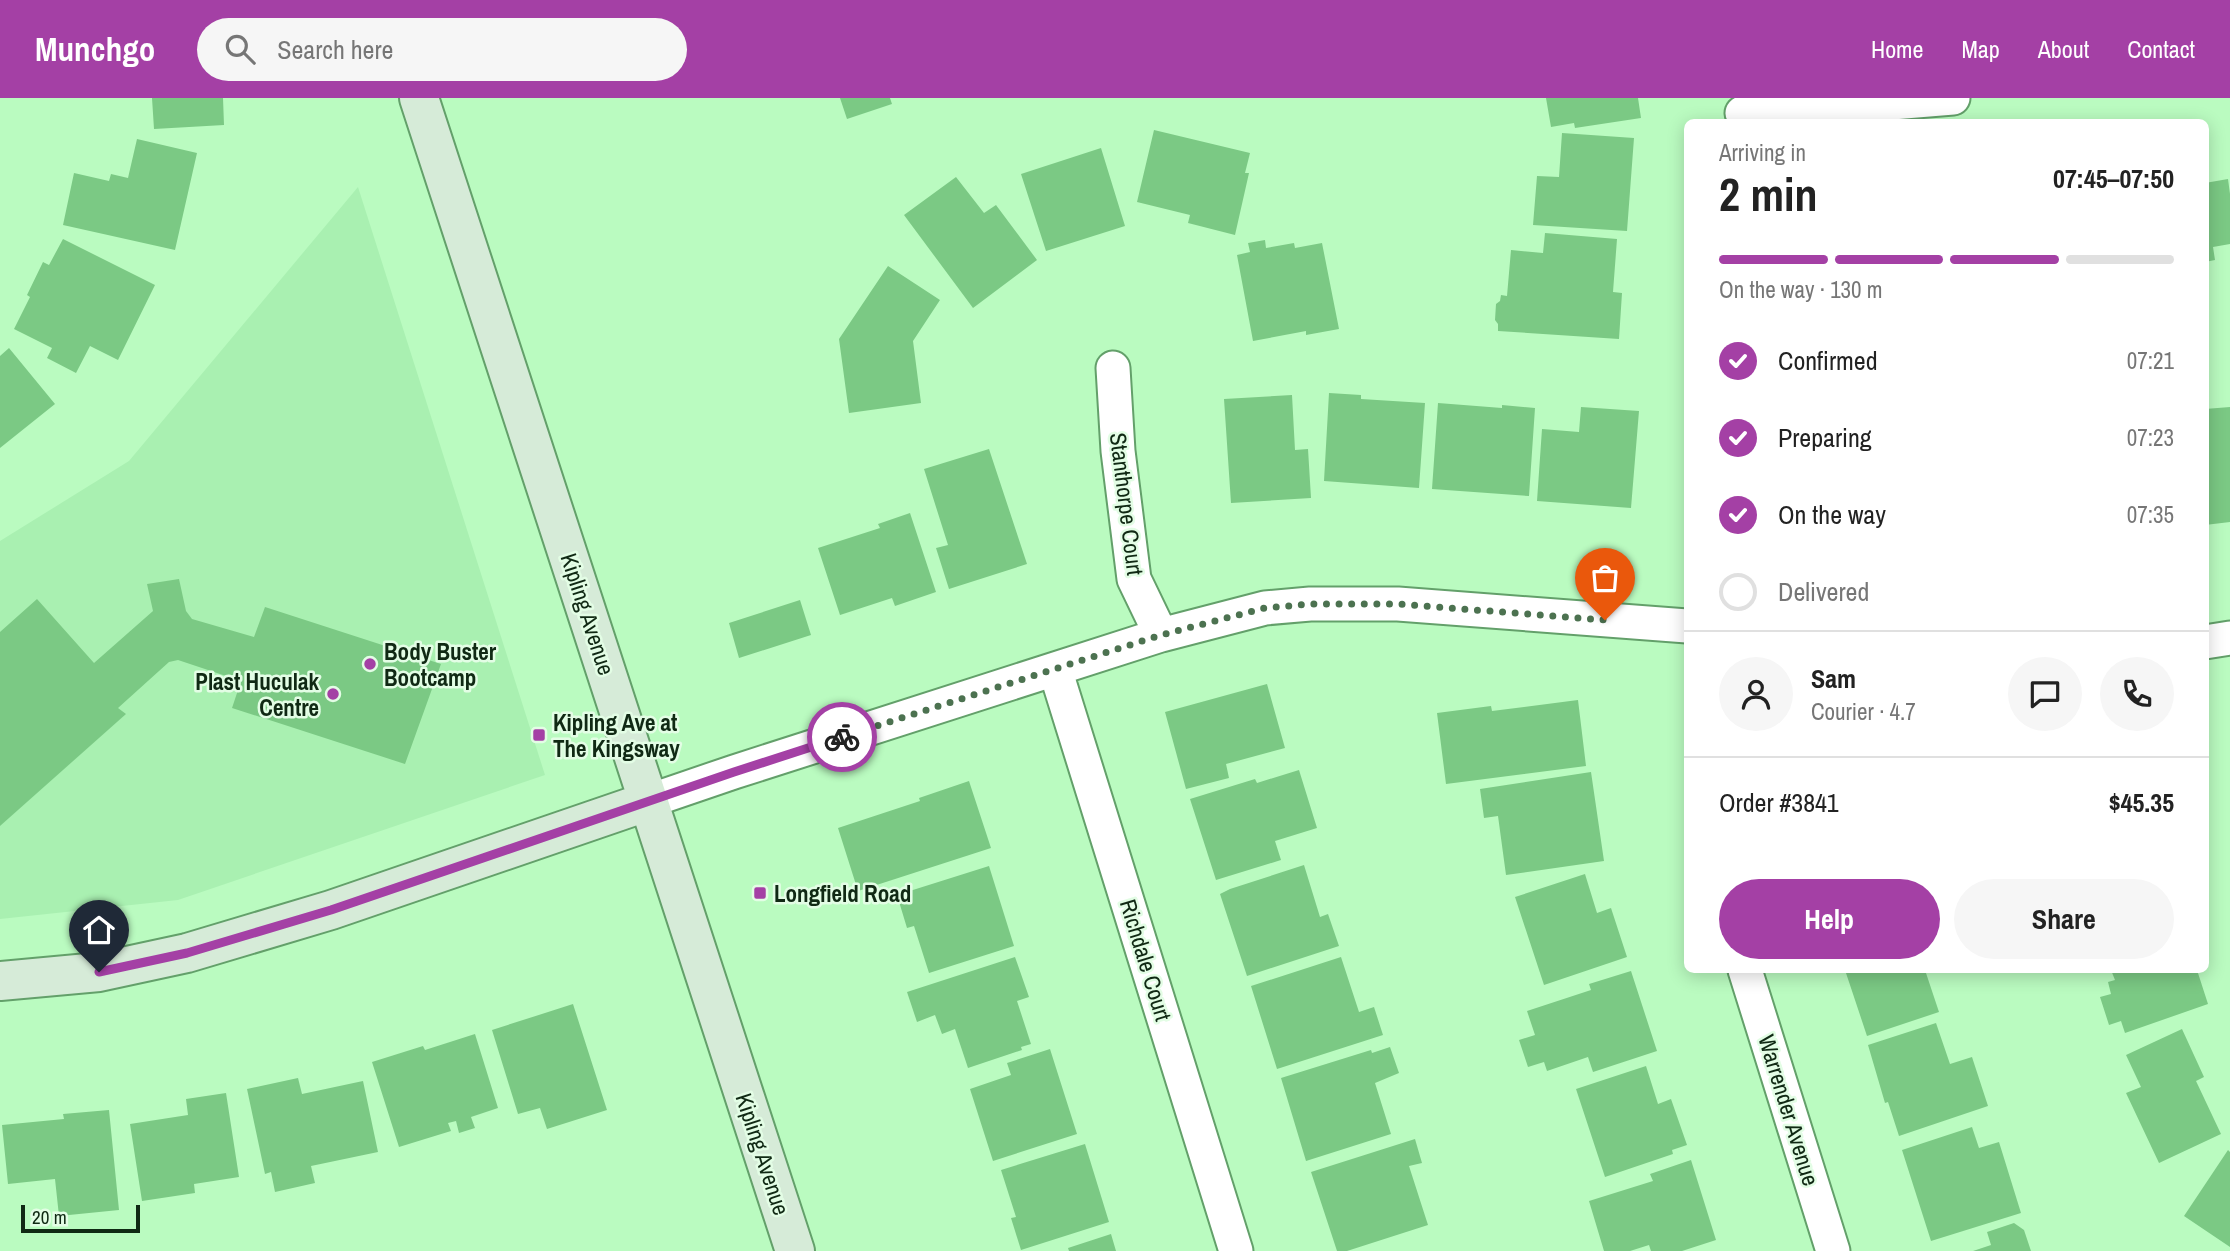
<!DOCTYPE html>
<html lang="en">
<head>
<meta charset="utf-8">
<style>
	body { margin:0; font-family:"Archivo Narrow",sans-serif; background:#f6f6f6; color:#222; height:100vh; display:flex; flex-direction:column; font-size:26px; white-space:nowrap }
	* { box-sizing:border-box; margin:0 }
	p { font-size:23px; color:#767676 }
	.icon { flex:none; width:38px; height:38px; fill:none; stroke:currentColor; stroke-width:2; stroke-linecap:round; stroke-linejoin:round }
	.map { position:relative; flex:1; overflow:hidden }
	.details { position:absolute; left:1684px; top:21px; width:525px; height:854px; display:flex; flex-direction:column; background:#fff; border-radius:10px; box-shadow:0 4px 18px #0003 }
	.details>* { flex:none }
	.scale { position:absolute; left:21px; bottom:18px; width:119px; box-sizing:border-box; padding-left:7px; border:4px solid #102914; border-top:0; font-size:19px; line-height:24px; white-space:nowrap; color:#102914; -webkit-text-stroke:5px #e3fde5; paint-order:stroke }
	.pin { position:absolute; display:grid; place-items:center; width:60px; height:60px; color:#fff; margin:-72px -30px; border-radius:50% 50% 50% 0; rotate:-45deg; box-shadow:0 0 7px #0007 }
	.pin .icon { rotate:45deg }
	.courier { position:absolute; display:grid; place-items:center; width:70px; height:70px; margin:-35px; border:5px solid #a440a5; border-radius:50%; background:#fff; color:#222; box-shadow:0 2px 9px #0007 }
	.overview em { font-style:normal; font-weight:700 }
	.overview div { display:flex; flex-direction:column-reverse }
	.overview { display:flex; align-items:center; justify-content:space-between; height:119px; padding:0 35px }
	h1 { font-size:46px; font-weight:700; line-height:52px }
	.bar { display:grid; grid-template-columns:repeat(4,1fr); gap:10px 7px; align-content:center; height:84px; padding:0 35px }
	.bar i { height:9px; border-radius:5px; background:#e0e0e0 }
	.bar .active { background:#a440a5 }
	.bar p { grid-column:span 4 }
	.line { display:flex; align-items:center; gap:18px; padding:0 35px; border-top:2px solid #e0e0e0 }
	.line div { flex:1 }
	.round { display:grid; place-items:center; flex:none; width:74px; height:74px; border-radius:37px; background:#f6f6f6 }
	ol { padding:0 35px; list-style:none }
	li { display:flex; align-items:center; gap:21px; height:77px }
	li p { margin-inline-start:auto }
	li .icon { padding:7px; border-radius:50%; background:#a440a5; color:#fff; stroke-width:4 }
	li:last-child { color:#767676 }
	li i { width:38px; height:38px; border:4px solid #e0e0e0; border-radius:50% }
	.cta { display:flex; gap:14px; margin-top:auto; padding:14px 35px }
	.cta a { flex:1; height:80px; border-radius:42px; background:#a440a5; color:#fff; font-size:28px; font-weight:700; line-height:80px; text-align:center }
	.cta a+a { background:#f6f6f6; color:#222 }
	header { display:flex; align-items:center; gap:42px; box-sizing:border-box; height:98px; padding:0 35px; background:#a440a5; color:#fff }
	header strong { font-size:33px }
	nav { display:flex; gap:38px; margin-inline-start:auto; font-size:24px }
	.search { width:490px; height:63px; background:#f6f6f6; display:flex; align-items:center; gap:18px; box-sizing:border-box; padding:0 24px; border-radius:38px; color:#767676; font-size:26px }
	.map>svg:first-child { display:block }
	.built { fill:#a9f0b1 }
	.building { fill:#7bc984 }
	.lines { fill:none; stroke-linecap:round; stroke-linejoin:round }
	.street-casing { stroke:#63a06a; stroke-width:37 }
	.secondary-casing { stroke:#63a06a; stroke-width:42 }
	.street { stroke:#fff; stroke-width:33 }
	.secondary { stroke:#d6ebd8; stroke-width:38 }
	.done { stroke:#4c7250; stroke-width:7; stroke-dasharray:0 12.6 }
	.route { stroke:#a440a5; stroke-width:9 }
	.poi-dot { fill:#a440a5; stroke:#e3fde5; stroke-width:2.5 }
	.labels { text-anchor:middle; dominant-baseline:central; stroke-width:5; stroke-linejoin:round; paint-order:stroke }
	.street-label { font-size:23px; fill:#102914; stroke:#e3fde5 }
	.poi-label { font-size:23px; font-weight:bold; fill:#102914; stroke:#e3fde5; text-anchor:start }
</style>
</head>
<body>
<header>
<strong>Munchgo</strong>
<div class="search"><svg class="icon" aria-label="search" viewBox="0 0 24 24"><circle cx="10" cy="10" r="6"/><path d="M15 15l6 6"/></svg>Search here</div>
<nav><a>Home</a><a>Map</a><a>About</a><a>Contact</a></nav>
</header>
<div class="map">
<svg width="2230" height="1153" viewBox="0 0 2230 1153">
	<rect width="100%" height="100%" fill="#bafbc0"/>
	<path class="built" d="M 358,89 L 545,677 L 178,802 L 0,821 L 0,443 L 129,363 Z"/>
	<path class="building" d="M 152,0 L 223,0 L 224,27 L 154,31 Z
		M 840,0 L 890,0 L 892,6 L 847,21 Z
		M 1546,0 L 1638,0 L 1641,20 L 1575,30 L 1574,25 L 1551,29 Z
		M 1154,32 L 1250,55 L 1245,75 L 1249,75 L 1235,137 L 1188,125 L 1190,117 L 1137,104 Z
		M 1562,35 L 1634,40 L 1627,133 L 1533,127 L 1537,78 L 1559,79 Z
		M 137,41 L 197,55 L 175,152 L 63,127 L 74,75 L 109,83 L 111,76 L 128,80 Z
		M 1101,50 L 1125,128 L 1046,153 L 1021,76 Z
		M 956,79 L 984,115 L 996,107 L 1037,162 L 973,210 L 904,117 Z
		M 2228,81 L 2230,96 L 2230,146 L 2213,149 L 2215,162 L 2205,164 L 2205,85 Z
		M 1545,135 L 1617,141 L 1613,194 L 1622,195 L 1619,241 L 1498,233 L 1498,226 L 1495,222 L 1496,206 L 1500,203 L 1501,197 L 1507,198 L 1511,152 L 1543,155 Z
		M 63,141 L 155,187 L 118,262 L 90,248 L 76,275 L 47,260 L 52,250 L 14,231 L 30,199 L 27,197 L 43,164 L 49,167 Z
		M 1265,142 L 1266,150 L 1294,145 L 1295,150 L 1322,145 L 1339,231 L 1306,237 L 1306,233 L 1253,243 L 1237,157 L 1250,154 L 1248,145 Z
		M 888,168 L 940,202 L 913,243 L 921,305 L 849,315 L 839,241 Z
		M 9,250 L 55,306 L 0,350 L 0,258 Z
		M 1329,295 L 1361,297 L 1361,301 L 1425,305 L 1419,390 L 1324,383 Z
		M 1292,297 L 1295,352 L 1308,351 L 1311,400 L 1231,405 L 1224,301 Z
		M 1438,305 L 1502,310 L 1502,307 L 1535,310 L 1529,398 L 1432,391 Z
		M 1581,309 L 1639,313 L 1631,410 L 1537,403 L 1542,331 L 1579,334 Z
		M 2230,309 L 2230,424 L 2205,427 L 2205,311 Z
		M 989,351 L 1027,466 L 949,491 L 936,450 L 948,447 L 924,371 Z
		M 910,415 L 936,494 L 895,508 L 892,500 L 840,517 L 818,450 L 880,430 L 878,426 Z
		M 179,481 L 186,513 L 192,521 L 254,539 L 265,509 L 441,566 L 405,666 L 232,610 L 241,583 L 178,562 L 169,564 L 118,610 L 126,616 L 0,728 L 0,534 L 37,501 L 94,565 L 153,513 L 147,486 Z
		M 800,502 L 811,537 L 739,560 L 729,525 Z
		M 1267,586 L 1285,650 L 1226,666 L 1229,680 L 1186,691 L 1165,614 Z
		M 1578,602 L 1586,668 L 1446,686 L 1437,615 L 1491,608 L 1492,613 Z
		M 1299,672 L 1317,730 L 1275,743 L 1281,762 L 1216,782 L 1190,701 L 1255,681 L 1257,685 Z
		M 1591,674 L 1604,763 L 1506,777 L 1498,718 L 1484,720 L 1480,691 Z
		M 969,683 L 991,750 L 858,793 L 838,730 L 920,703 L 919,700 Z
		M 1304,767 L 1320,819 L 1328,816 L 1339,848 L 1247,878 L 1220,796 L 1230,791 Z
		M 989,768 L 1014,848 L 929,875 L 914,828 L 907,830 L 897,797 Z
		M 1585,776 L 1597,815 L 1611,810 L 1627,859 L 1544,887 L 1515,799 Z
		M 1015,859 L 1029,899 L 1017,903 L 1031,946 L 1021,949 L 1022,952 L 968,970 L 955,931 L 942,936 L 935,917 L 917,924 L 907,894 Z
		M 1341,859 L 1359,914 L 1374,909 L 1383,937 L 1277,971 L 1251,888 Z
		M 1845,872 L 1925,872 L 1939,914 L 1867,938 Z
		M 2111,872 L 2197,872 L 2208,906 L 2125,935 L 2121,923 L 2109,927 L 2100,899 L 2111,896 L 2108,884 L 2115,882 Z
		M 1631,873 L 1657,953 L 1593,974 L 1588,959 L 1547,973 L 1544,964 L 1528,969 L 1519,942 L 1535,937 L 1527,913 L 1591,892 L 1589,886 Z
		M 573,906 L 607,1012 L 547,1031 L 540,1010 L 518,1016 L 492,932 Z
		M 1936,925 L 1950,966 L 1972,959 L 1988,1008 L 1899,1038 L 1888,1004 L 1885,1005 L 1868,947 Z
		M 2182,931 L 2204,979 L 2196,983 L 2221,1036 L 2159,1065 L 2126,995 L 2141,989 L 2126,957 Z
		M 475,936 L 498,1010 L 471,1019 L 475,1030 L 459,1035 L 456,1023 L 448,1025 L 451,1033 L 399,1049 L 372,964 L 423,948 L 425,952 Z
		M 1390,949 L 1399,975 L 1375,985 L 1391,1036 L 1306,1063 L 1281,980 L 1371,952 L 1372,955 Z
		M 1050,951 L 1077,1036 L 993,1063 L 970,991 L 1011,977 L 1007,965 Z
		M 1646,968 L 1658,1006 L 1671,1001 L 1687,1047 L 1672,1052 L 1673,1056 L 1605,1079 L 1576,991 Z
		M 298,980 L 302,996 L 363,983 L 378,1054 L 311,1068 L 315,1085 L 275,1094 L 271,1074 L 265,1076 L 247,991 Z
		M 226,995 L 239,1079 L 194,1086 L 195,1095 L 142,1103 L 130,1026 L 188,1017 L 186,1001 Z
		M 109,1012 L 119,1112 L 59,1118 L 55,1081 L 8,1086 L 2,1027 L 64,1021 L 63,1016 Z
		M 1972,1029 L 1979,1050 L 1999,1044 L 2021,1115 L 1931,1143 L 1902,1052 Z
		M 1415,1041 L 1422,1065 L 1409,1068 L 1428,1127 L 1347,1153 L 1337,1153 L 1311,1074 Z
		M 1085,1046 L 1109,1124 L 1021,1152 L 1011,1120 L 1016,1119 L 1001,1072 Z
		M 2228,1052 L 2230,1054 L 2230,1149 L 2184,1118 Z
		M 1691,1062 L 1716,1142 L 1682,1153 L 1651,1153 L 1649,1147 L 1630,1153 L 1604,1153 L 1589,1103 L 1653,1083 L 1650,1076 Z
		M 2014,1125 L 2024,1132 L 2031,1153 L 1973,1153 L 1991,1147 L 1987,1134 Z
		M 1111,1136 L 1116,1153 L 1069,1153 L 1068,1150 Z"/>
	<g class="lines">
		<defs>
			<path id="street" d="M 1742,15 L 1818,11 L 1953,0
				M 1113,270 L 1118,353 L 1134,481 L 1161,537
				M 2205,544 L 2230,540
				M 1055,571 L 1236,1153
				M 649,703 L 734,674 L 1161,537 L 1265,510 L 1310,506 L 1398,506 L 1687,528
				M 1745,872 L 1833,1153"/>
			<path id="secondary" d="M 419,0 L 795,1153
				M 0,883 L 99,874 L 187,855 L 331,812 L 649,703"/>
		</defs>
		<use href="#street" class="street-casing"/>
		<use href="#secondary" class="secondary-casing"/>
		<use href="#street" class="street"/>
		<use href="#secondary" class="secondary"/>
	</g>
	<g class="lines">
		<path class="done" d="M 842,639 L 1161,537 L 1265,510 L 1310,506 L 1398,506 L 1605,522"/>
		<path class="route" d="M 99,874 L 187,855 L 331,812 L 734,674 L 842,639"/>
	</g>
	<g class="poi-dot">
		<circle cx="370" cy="566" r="7"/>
		<circle cx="333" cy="596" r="7"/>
		<rect x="532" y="630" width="14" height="14" rx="3.5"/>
		<rect x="753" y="788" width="14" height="14" rx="3.5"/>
	</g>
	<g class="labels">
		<g class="street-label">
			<text transform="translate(1127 406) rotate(83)">Stanthorpe Court</text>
			<text transform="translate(588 516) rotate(72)">Kipling Avenue</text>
			<text transform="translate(1146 862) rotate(73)">Richdale Court</text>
			<text transform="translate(1789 1012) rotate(73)">Warrender Avenue</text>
			<text transform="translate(763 1056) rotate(72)">Kipling Avenue</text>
		</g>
		<g class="poi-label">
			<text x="384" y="553">Body Buster<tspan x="384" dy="26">Bootcamp</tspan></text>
			<text x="319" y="583" text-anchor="end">Plast Huculak<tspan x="319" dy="26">Centre</tspan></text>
			<text x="553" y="624">Kipling Ave at<tspan x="553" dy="26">The Kingsway</tspan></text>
			<text x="774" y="795">Longfield Road</text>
		</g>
	</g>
</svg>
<div class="scale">20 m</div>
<div class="pin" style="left:1605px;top:522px;background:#ea580c"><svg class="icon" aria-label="bag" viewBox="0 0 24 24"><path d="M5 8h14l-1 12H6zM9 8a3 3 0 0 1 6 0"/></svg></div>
<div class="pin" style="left:99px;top:874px;background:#1f2937"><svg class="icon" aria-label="home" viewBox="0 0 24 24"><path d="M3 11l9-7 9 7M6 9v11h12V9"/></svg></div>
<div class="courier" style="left:842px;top:639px"><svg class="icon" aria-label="bike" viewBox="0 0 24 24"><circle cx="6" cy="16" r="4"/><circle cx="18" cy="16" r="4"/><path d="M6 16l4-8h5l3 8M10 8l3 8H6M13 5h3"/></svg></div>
<section class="details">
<div class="overview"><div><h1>2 min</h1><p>Arriving in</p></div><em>07:45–07:50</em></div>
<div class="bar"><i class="active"></i><i class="active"></i><i class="active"></i><i></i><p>On the way · 130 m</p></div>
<ol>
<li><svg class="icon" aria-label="check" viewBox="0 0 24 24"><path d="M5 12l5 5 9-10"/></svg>Confirmed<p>07:21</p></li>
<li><svg class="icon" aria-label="check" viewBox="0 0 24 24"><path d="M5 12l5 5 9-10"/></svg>Preparing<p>07:23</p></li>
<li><svg class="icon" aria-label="check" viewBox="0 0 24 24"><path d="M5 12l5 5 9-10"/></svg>On the way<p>07:35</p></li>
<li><i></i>Delivered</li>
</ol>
<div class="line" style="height:126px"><a class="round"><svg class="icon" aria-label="person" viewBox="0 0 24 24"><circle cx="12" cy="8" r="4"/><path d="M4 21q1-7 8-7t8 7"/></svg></a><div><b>Sam</b><p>Courier · 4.7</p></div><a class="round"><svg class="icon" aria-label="chat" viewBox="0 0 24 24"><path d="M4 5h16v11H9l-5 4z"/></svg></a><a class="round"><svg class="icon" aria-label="phone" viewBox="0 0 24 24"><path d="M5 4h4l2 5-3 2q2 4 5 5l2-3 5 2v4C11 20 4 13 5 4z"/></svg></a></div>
<div class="line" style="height:91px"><div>Order #3841</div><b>$45.35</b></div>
<div class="cta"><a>Help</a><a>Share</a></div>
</section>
</div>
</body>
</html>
